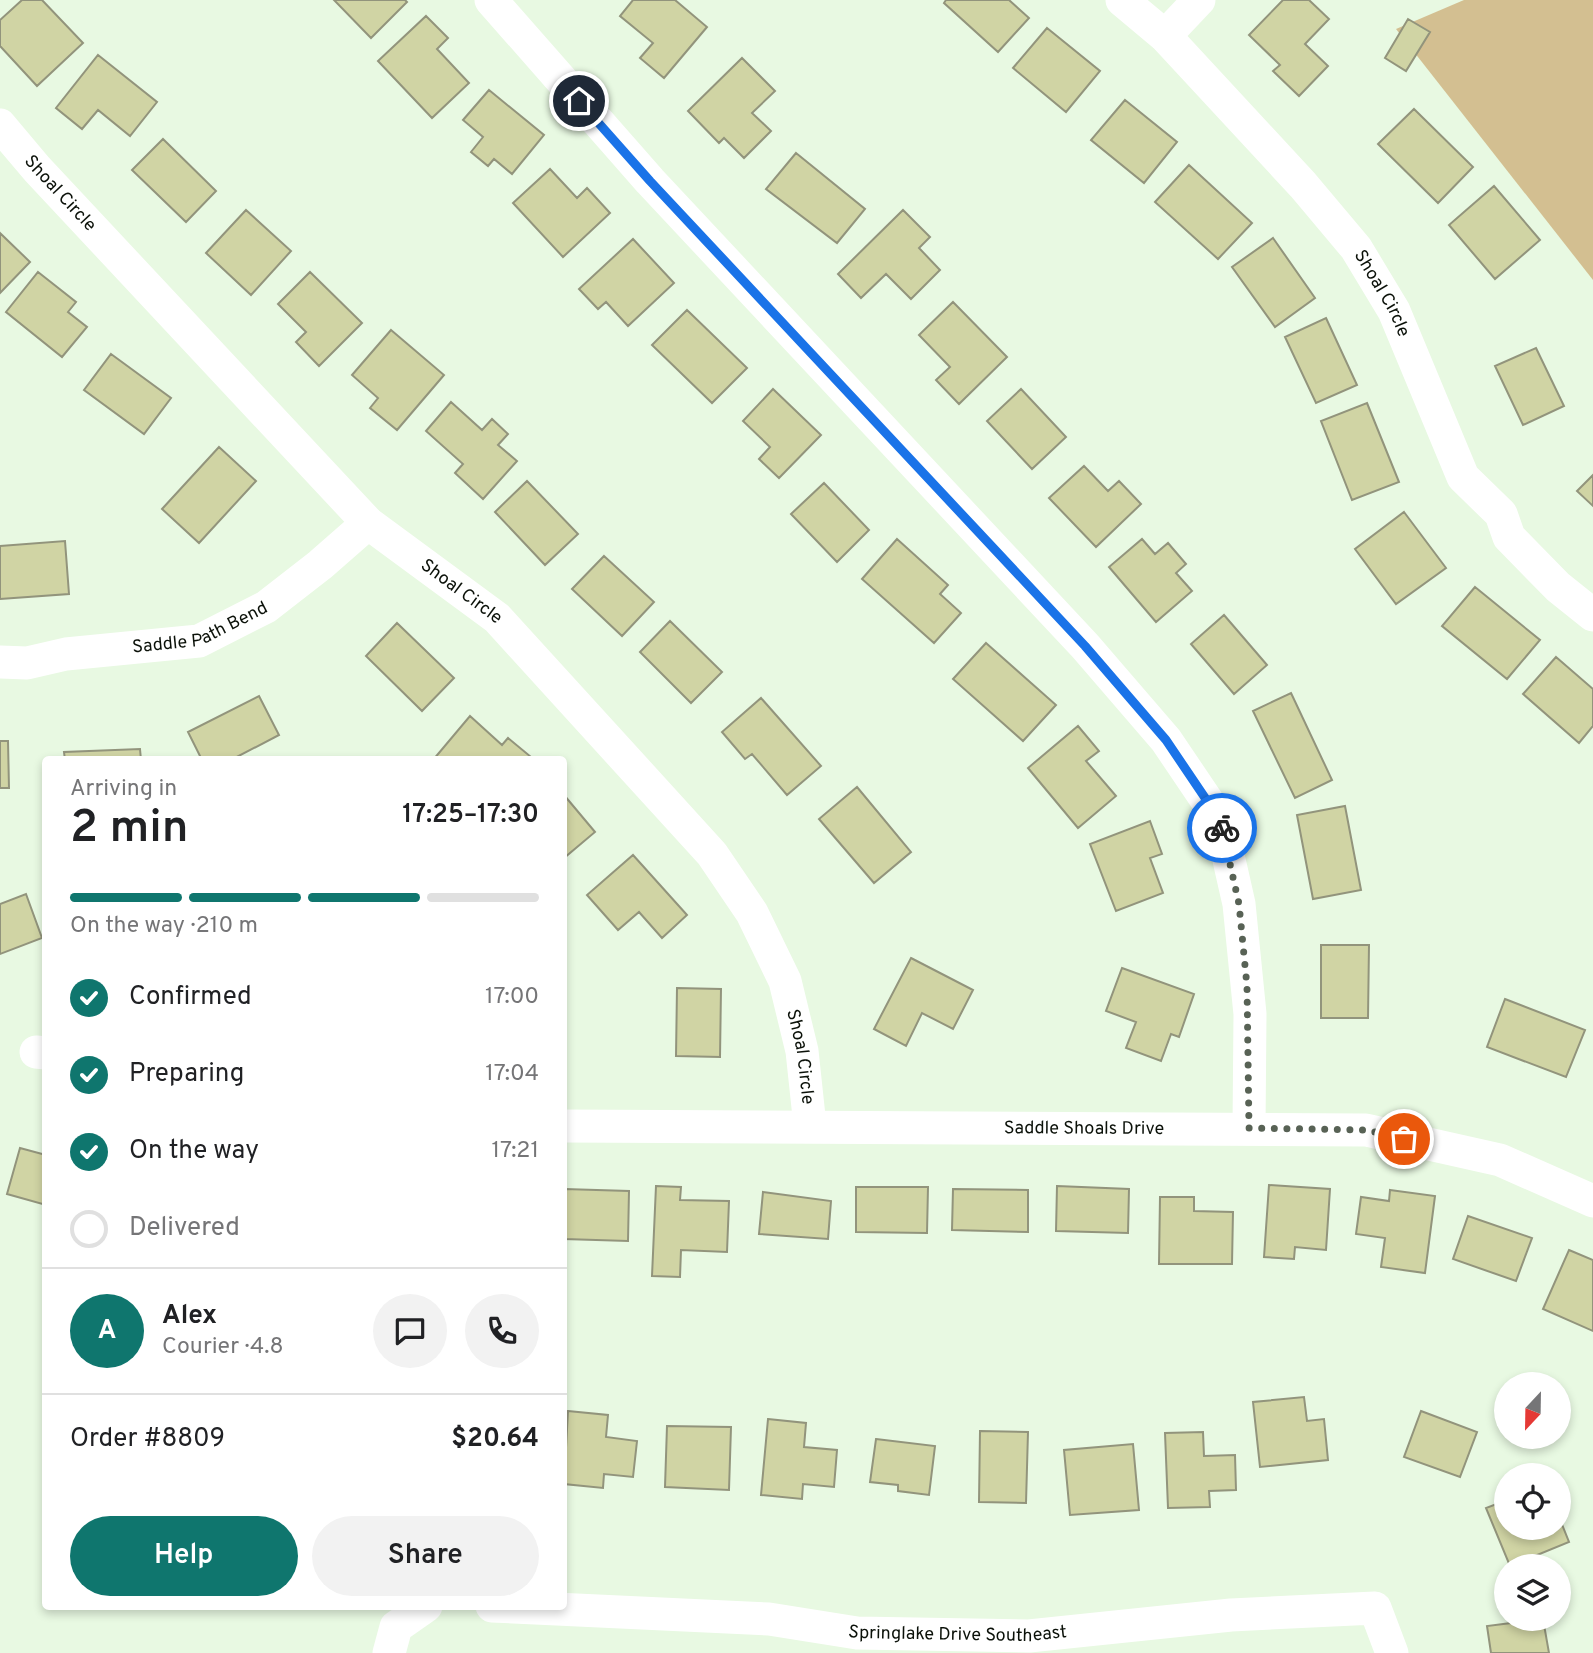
<!DOCTYPE html>
<html lang="en">
<head>
<meta charset="utf-8">
<style>
	body { margin:0; font-family:Overpass,sans-serif; background:#f2f2f2; color:#202124; height:100vh; display:flex; flex-direction:column; font-size:26px; white-space:nowrap }
	* { box-sizing:border-box; margin:0 }
	p { font-size:23px; color:#757577 }
	.icon { flex:none; width:38px; height:38px; fill:none; stroke:currentColor; stroke-width:2; stroke-linecap:round; stroke-linejoin:round }
	.map { position:relative; flex:1; overflow:hidden }
	.drawer { position:absolute; left:42px; top:756px; width:525px; height:854px; display:flex; flex-direction:column; background:#fff; border-radius:7px; box-shadow:0 4px 10px #0003 }
	.drawer>* { flex:none }
	.needle { width:46px; rotate:202deg }
	.controls { position:absolute; left:1494px; top:1372px; display:grid; gap:14px }
	.controls a { display:grid; place-items:center; width:77px; height:77px; border-radius:50%; background:#fff; box-shadow:0 4px 10px #0003; font-size:35px }
	.pin { position:absolute; display:grid; place-items:center; width:60px; height:60px; color:#fff; margin:-30px; border:4px solid #fff; border-radius:50%; box-shadow:0 2px 7px #0007 }
	.courier { position:absolute; display:grid; place-items:center; width:70px; height:70px; margin:-35px; border:5px solid #1a73e8; border-radius:50%; background:#fff; color:#222; box-shadow:0 2px 9px #0007 }
	.summary em { font-style:normal; font-weight:600 }
	.summary div { display:flex; flex-direction:column-reverse }
	.summary { display:flex; align-items:center; justify-content:space-between; height:119px; padding:0 28px }
	h1 { font-size:46px; font-weight:600; line-height:52px }
	.bar { display:grid; grid-template-columns:repeat(4,1fr); gap:10px 7px; align-content:center; height:84px; padding:0 28px }
	.bar i { height:9px; border-radius:5px; background:#e0e0e0 }
	.bar .current { background:#0f766e }
	.bar p { grid-column:span 4 }
	.line { display:flex; align-items:center; gap:18px; padding:0 28px; border-top:2px solid #e0e0e0 }
	.line div { flex:1 }
	.round { display:grid; place-items:center; flex:none; width:74px; height:74px; border-radius:37px; background:#f2f2f2 }
	ol { padding:0 28px; list-style:none }
	li { display:flex; align-items:center; gap:21px; height:77px }
	li p { margin-inline-start:auto }
	li .icon { padding:7px; border-radius:50%; background:#0f766e; color:#fff; stroke-width:4 }
	li:last-child { color:#757577 }
	li i { width:38px; height:38px; border:4px solid #e0e0e0; border-radius:50% }
	.cta { display:flex; gap:14px; margin-top:auto; padding:14px 28px }
	.cta a { flex:1; height:80px; border-radius:42px; background:#0f766e; color:#fff; font-size:28px; font-weight:600; line-height:80px; text-align:center }
	.cta a+a { background:#f2f2f2; color:#202124 }
	.map>svg:first-child { display:block }
	.forest { fill:#d3bf91 }
	.building { fill:#d0d4a4; stroke:#92947c; stroke-width:2 }
	.lines { fill:none; stroke-linecap:round; stroke-linejoin:round }
	.minor { stroke:#fff; stroke-width:33 }
	.done { stroke:#586255; stroke-width:7; stroke-dasharray:0 12.6 }
	.route { stroke:#1a73e8; stroke-width:9 }
	.labels { text-anchor:middle; dominant-baseline:central; stroke-width:5; stroke-linejoin:round; paint-order:stroke }
	.street-label { font-size:18px; fill:#0b1109; stroke:#fff }
</style>
</head>
<body>
<div class="map">
<svg width="1593" height="1653" viewBox="0 0 1593 1653">
	<rect width="100%" height="100%" fill="#e8f9e2"/>
	<path class="forest" d="M 1464,0 L 1593,0 L 1593,280 L 1396,29 Z"/>
	<path class="building" d="M 22,0 L 42,0 L 83,43 L 37,86 L 0,46 L 0,20 Z
		M 334,0 L 405,0 L 407,2 L 371,38 Z
		M 633,0 L 675,0 L 707,27 L 664,78 L 640,58 L 653,43 L 620,16 Z
		M 946,0 L 1009,0 L 1029,18 L 998,52 L 944,3 Z
		M 1283,0 L 1309,0 L 1329,19 L 1305,44 L 1328,66 L 1299,96 L 1273,71 L 1280,65 L 1249,35 Z
		M 426,16 L 448,38 L 437,49 L 469,83 L 432,118 L 378,61 Z
		M 1408,19 L 1430,32 L 1406,71 L 1385,58 Z
		M 1047,28 L 1100,71 L 1066,112 L 1013,68 Z
		M 98,55 L 157,102 L 130,136 L 98,110 L 82,129 L 56,108 Z
		M 742,58 L 775,91 L 752,113 L 771,131 L 744,158 L 724,138 L 719,143 L 688,111 Z
		M 489,90 L 544,135 L 512,174 L 494,159 L 488,166 L 471,152 L 483,137 L 463,120 Z
		M 1125,100 L 1177,142 L 1144,183 L 1091,140 Z
		M 1414,109 L 1473,167 L 1438,203 L 1378,144 Z
		M 163,139 L 216,191 L 186,222 L 132,170 Z
		M 796,153 L 865,209 L 837,243 L 766,189 Z
		M 1189,165 L 1252,223 L 1218,259 L 1155,202 Z
		M 550,169 L 577,198 L 587,188 L 610,213 L 563,257 L 513,203 Z
		M 1494,186 L 1540,240 L 1495,279 L 1449,225 Z
		M 246,210 L 291,251 L 251,295 L 206,253 Z
		M 903,210 L 930,237 L 919,248 L 940,270 L 911,299 L 886,274 L 861,298 L 838,274 Z
		M 0,233 L 30,262 L 0,293 Z
		M 1273,238 L 1315,298 L 1275,327 L 1232,267 Z
		M 633,239 L 674,283 L 628,326 L 606,302 L 598,309 L 579,289 Z
		M 38,272 L 76,302 L 68,312 L 87,327 L 62,357 L 6,312 Z
		M 310,272 L 362,323 L 319,366 L 296,342 L 306,332 L 278,304 Z
		M 953,302 L 1007,357 L 959,404 L 936,380 L 950,367 L 919,335 Z
		M 687,310 L 747,368 L 712,403 L 652,345 Z
		M 1326,318 L 1357,385 L 1316,403 L 1285,337 Z
		M 391,330 L 444,375 L 397,430 L 370,408 L 378,398 L 352,375 Z
		M 1536,348 L 1564,406 L 1523,425 L 1495,366 Z
		M 111,354 L 171,398 L 144,434 L 84,390 Z
		M 773,389 L 821,435 L 779,478 L 759,459 L 770,447 L 743,421 Z
		M 1021,389 L 1066,437 L 1032,469 L 987,421 Z
		M 451,402 L 482,430 L 492,419 L 508,434 L 498,445 L 517,461 L 483,499 L 455,473 L 463,464 L 426,431 Z
		M 1367,403 L 1399,482 L 1352,500 L 1321,421 Z
		M 219,447 L 256,481 L 199,543 L 162,509 Z
		M 1084,466 L 1108,491 L 1119,481 L 1141,504 L 1096,547 L 1049,498 Z
		M 1593,475 L 1593,506 L 1577,491 Z
		M 527,481 L 578,534 L 545,565 L 495,512 Z
		M 824,483 L 869,530 L 837,562 L 791,514 Z
		M 1404,512 L 1446,568 L 1396,604 L 1355,549 Z
		M 897,539 L 948,585 L 940,594 L 961,613 L 934,643 L 862,579 Z
		M 1142,539 L 1155,554 L 1168,543 L 1186,564 L 1176,573 L 1192,591 L 1156,622 L 1109,567 Z
		M 65,541 L 69,594 L 0,599 L 0,546 Z
		M 604,556 L 654,602 L 622,636 L 572,589 Z
		M 1475,587 L 1540,640 L 1507,679 L 1442,626 Z
		M 1224,615 L 1267,665 L 1234,694 L 1191,644 Z
		M 670,621 L 722,672 L 691,703 L 640,652 Z
		M 397,623 L 454,678 L 422,711 L 366,656 Z
		M 986,643 L 1056,705 L 1023,741 L 953,679 Z
		M 1556,657 L 1593,689 L 1593,726 L 1579,743 L 1523,694 Z
		M 1291,693 L 1332,780 L 1295,798 L 1253,711 Z
		M 259,696 L 279,735 L 231,760 L 202,760 L 188,732 Z
		M 761,698 L 821,766 L 787,795 L 752,754 L 745,759 L 722,732 Z
		M 470,716 L 502,745 L 508,738 L 531,757 L 433,760 Z
		M 1078,726 L 1099,751 L 1086,761 L 1116,796 L 1078,828 L 1028,768 Z
		M 0,741 L 8,741 L 9,788 L 0,788 Z
		M 140,749 L 141,760 L 65,760 L 64,752 Z
		M 857,787 L 911,852 L 874,883 L 819,819 Z
		M 564,795 L 595,832 L 564,858 Z
		M 1345,806 L 1361,890 L 1313,899 L 1297,815 Z
		M 1150,821 L 1162,854 L 1150,858 L 1163,893 L 1116,911 L 1090,844 Z
		M 633,855 L 687,915 L 662,938 L 639,912 L 618,930 L 587,895 Z
		M 26,894 L 42,938 L 0,954 L 0,904 Z
		M 1321,945 L 1369,945 L 1368,1018 L 1321,1018 Z
		M 911,958 L 973,990 L 953,1029 L 922,1013 L 906,1046 L 874,1029 Z
		M 1122,968 L 1194,994 L 1179,1037 L 1171,1034 L 1161,1061 L 1126,1048 L 1136,1022 L 1106,1011 Z
		M 677,988 L 721,989 L 720,1057 L 676,1056 Z
		M 1505,999 L 1585,1030 L 1566,1077 L 1487,1047 Z
		M 20,1148 L 46,1155 L 46,1205 L 7,1194 Z
		M 1269,1185 L 1330,1189 L 1326,1250 L 1295,1247 L 1294,1259 L 1264,1257 Z
		M 656,1186 L 681,1187 L 680,1200 L 729,1201 L 727,1252 L 681,1250 L 680,1277 L 652,1276 Z
		M 1057,1186 L 1129,1189 L 1128,1233 L 1056,1231 Z
		M 856,1187 L 928,1187 L 927,1233 L 856,1232 Z
		M 564,1189 L 629,1191 L 628,1241 L 564,1239 Z
		M 953,1189 L 1028,1190 L 1028,1232 L 952,1230 Z
		M 1390,1190 L 1435,1196 L 1425,1273 L 1381,1267 L 1385,1238 L 1356,1234 L 1361,1197 L 1389,1201 Z
		M 763,1192 L 831,1201 L 828,1239 L 759,1234 Z
		M 1160,1197 L 1194,1197 L 1194,1211 L 1233,1212 L 1232,1264 L 1159,1264 Z
		M 1468,1216 L 1532,1238 L 1516,1281 L 1453,1259 Z
		M 1569,1250 L 1593,1260 L 1593,1331 L 1543,1309 Z
		M 1304,1397 L 1307,1421 L 1324,1419 L 1328,1460 L 1260,1467 L 1253,1402 Z
		M 568,1411 L 608,1415 L 606,1437 L 637,1441 L 633,1477 L 604,1474 L 603,1488 L 564,1484 Z
		M 1421,1411 L 1477,1432 L 1460,1477 L 1404,1457 Z
		M 768,1419 L 806,1423 L 804,1447 L 837,1450 L 834,1487 L 803,1484 L 802,1499 L 761,1495 Z
		M 667,1426 L 731,1427 L 729,1490 L 665,1487 Z
		M 980,1431 L 1028,1432 L 1026,1503 L 979,1502 Z
		M 1203,1432 L 1204,1456 L 1235,1455 L 1236,1490 L 1209,1491 L 1210,1507 L 1168,1508 L 1165,1433 Z
		M 876,1439 L 935,1446 L 929,1495 L 898,1491 L 898,1485 L 870,1482 Z
		M 1133,1444 L 1139,1510 L 1070,1515 L 1064,1450 Z
		M 1507,1500 L 1507,1528 L 1559,1528 L 1559,1517 L 1569,1542 L 1510,1566 L 1486,1508 Z
		M 1543,1619 L 1549,1653 L 1491,1653 L 1487,1626 Z"/>
	<g class="lines">
		<g class="minor">
			<path d="M 491,0 L 650,181 L 1085,646 L 1166,740 L 1220,820 L 1239,904 L 1250,1014 L 1249,1128"/>
			<path id="s1" d="M 1122,0 L 1165,36 L 1303,185 L 1356,248 L 1394,311 L 1463,477 L 1501,514 L 1509,537 L 1558,587 L 1593,615"/>
			<path d="M 1165,36 L 1199,0"/>
			<path id="s2" d="M 0,125 L 37,169 L 368,523 L 497,618 L 712,854 L 752,913 L 785,981 L 802,1051 L 810,1126"/>
			<path id="s3" d="M 0,662 L 27,663 L 66,654 L 199,641 L 266,607 L 320,565 L 368,523"/>
			<path d="M 36,1052 L 46,1053"/>
			<path id="s4" d="M 564,1126 L 1366,1130 L 1500,1160 L 1593,1201"/>
			<path id="s5" d="M 492,1606 L 769,1619 L 857,1633 L 1029,1636 L 1231,1615 L 1375,1608 L 1392,1653"/>
			<path d="M 389,1653 L 396,1627 L 426,1606"/>
		</g>
	</g>
	<g class="lines">
		<path class="done" d="M 1222,828 L 1239,904 L 1247,986 L 1249,1128 L 1366,1130 L 1404,1139"/>
		<path class="route" d="M 579,101 L 650,181 L 1085,646 L 1166,740 L 1220,820 L 1222,828"/>
	</g>
	<g class="labels">
		<g class="street-label">
			<text stroke="none"><textPath href="#s2" startOffset="91">Shoal Circle</textPath></text>
			<text stroke="none"><textPath href="#s1" startOffset="394">Shoal Circle</textPath></text>
			<text stroke="none"><textPath href="#s2" startOffset="658">Shoal Circle</textPath></text>
			<text stroke="none"><textPath href="#s3" startOffset="205">Saddle Path Bend</textPath></text>
			<text stroke="none"><textPath href="#s2" startOffset="1246">Shoal Circle</textPath></text>
			<text stroke="none"><textPath href="#s4" startOffset="520">Saddle Shoals Drive</textPath></text>
			<text stroke="none"><textPath href="#s5" startOffset="467">Springlake Drive Southeast</textPath></text>
		</g>
	</g>
</svg>
<div class="controls">
<a><svg class="needle" viewBox="-14 -14 28 28"><path d="M0-13l5 13h-10z" fill="#e53935"/><path d="M0 13l5-13h-10z" fill="#757577"/></svg></a>
<a><svg class="icon" aria-label="locate" viewBox="0 0 24 24"><circle cx="12" cy="12" r="6"/><path d="M12 2v4M12 18v4M2 12h4M18 12h4"/></svg></a>
<a><svg class="icon" aria-label="layers" viewBox="0 0 24 24"><path d="M12 4l9 5-9 5-9-5zM3 14l9 5 9-5"/></svg></a>
</div>
<div class="pin" style="left:1404px;top:1139px;background:#ea580c"><svg class="icon" aria-label="bag" viewBox="0 0 24 24"><path d="M5 8h14l-1 12H6zM9 8a3 3 0 0 1 6 0"/></svg></div>
<div class="pin" style="left:579px;top:101px;background:#1f2937"><svg class="icon" aria-label="home" viewBox="0 0 24 24"><path d="M3 11l9-7 9 7M6 9v11h12V9"/></svg></div>
<div class="courier" style="left:1222px;top:828px"><svg class="icon" aria-label="bike" viewBox="0 0 24 24"><circle cx="6" cy="16" r="4"/><circle cx="18" cy="16" r="4"/><path d="M6 16l4-8h5l3 8M10 8l3 8H6M13 5h3"/></svg></div>
<section class="drawer">
<div class="summary"><div><h1>2 min</h1><p>Arriving in</p></div><em>17:25–17:30</em></div>
<div class="bar"><i class="current"></i><i class="current"></i><i class="current"></i><i></i><p>On the way · 210 m</p></div>
<ol>
<li><svg class="icon" aria-label="check" viewBox="0 0 24 24"><path d="M5 12l5 5 9-10"/></svg>Confirmed<p>17:00</p></li>
<li><svg class="icon" aria-label="check" viewBox="0 0 24 24"><path d="M5 12l5 5 9-10"/></svg>Preparing<p>17:04</p></li>
<li><svg class="icon" aria-label="check" viewBox="0 0 24 24"><path d="M5 12l5 5 9-10"/></svg>On the way<p>17:21</p></li>
<li><i></i>Delivered</li>
</ol>
<div class="line" style="height:126px"><b class="round" style="background:#0f766e;color:#fff">A</b><div><b>Alex</b><p>Courier · 4.8</p></div><a class="round"><svg class="icon" aria-label="chat" viewBox="0 0 24 24"><path d="M4 5h16v11H9l-5 4z"/></svg></a><a class="round"><svg class="icon" aria-label="phone" viewBox="0 0 24 24"><path d="M5 4h4l2 5-3 2q2 4 5 5l2-3 5 2v4C11 20 4 13 5 4z"/></svg></a></div>
<div class="line" style="height:91px"><div>Order #8809</div><b>$20.64</b></div>
<div class="cta"><a>Help</a><a>Share</a></div>
</section>
</div>
</body>
</html>
